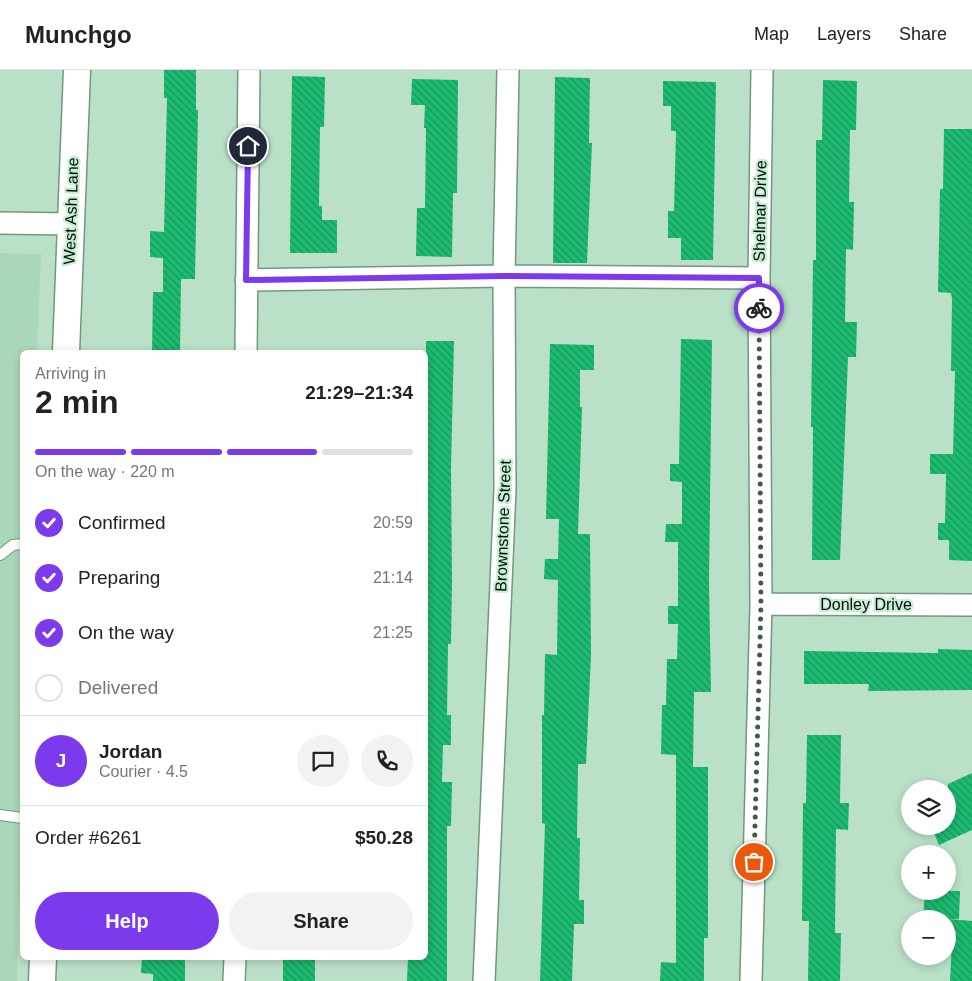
<!DOCTYPE html>
<html lang="en">
<head>
<meta charset="utf-8">
<style>
	body { margin:0; font-family:Helvetica,sans-serif; background:#f2f2f2; color:#222; height:100vh; display:flex; flex-direction:column; font-size:19px; white-space:nowrap }
	* { box-sizing:border-box; margin:0 }
	p { font-size:16px; color:#767676 }
	.icon { flex:none; width:28px; height:28px; fill:none; stroke:currentColor; stroke-width:2; stroke-linecap:round; stroke-linejoin:round }
	.map { position:relative; flex:1; overflow:hidden }
	.details { position:absolute; left:20px; top:280px; width:408px; height:610px; display:flex; flex-direction:column; background:#fff; border-radius:8px; box-shadow:0 2px 8px #0003 }
	.details>* { flex:none }
	.tools { position:absolute; left:901px; top:710px; display:grid; gap:10px }
	.tools a { display:grid; place-items:center; width:55px; height:55px; border-radius:50%; background:#fff; box-shadow:0 2px 8px #0003; font-size:25px }
	.pin { position:absolute; display:grid; place-items:center; width:42px; height:42px; color:#fff; margin:-21px; border:2px solid #fff; border-radius:50%; box-shadow:0 1px 5px #0007 }
	.courier { position:absolute; display:grid; place-items:center; width:50px; height:50px; margin:-25px; border:4px solid #7c3aed; border-radius:50%; background:#fff; color:#222; box-shadow:0 1px 6px #0007 }
	.headline em { font-style:normal; font-weight:800 }
	.headline div { display:flex; flex-direction:column-reverse }
	.headline { display:flex; align-items:center; justify-content:space-between; height:85px; padding:0 15px }
	h1 { font-size:32px; font-weight:800; line-height:38px }
	.bar { display:grid; grid-template-columns:repeat(4,1fr); gap:8px 5px; align-content:center; height:60px; padding:0 15px }
	.bar i { height:6px; border-radius:4px; background:#e0e0e0 }
	.bar .current { background:#7c3aed }
	.bar p { grid-column:span 4 }
	.line { display:flex; align-items:center; gap:12px; padding:0 15px; border-top:1px solid #e0e0e0 }
	.line div { flex:1 }
	.round { display:grid; place-items:center; flex:none; width:52px; height:52px; border-radius:26px; background:#f2f2f2 }
	ol { padding:0 15px; list-style:none }
	li { display:flex; align-items:center; gap:15px; height:55px }
	li p { margin-inline-start:auto }
	li .icon { padding:5px; border-radius:50%; background:#7c3aed; color:#fff; stroke-width:4 }
	li:last-child { color:#767676 }
	li i { width:28px; height:28px; border:2px solid #e0e0e0; border-radius:50% }
	.button { display:flex; gap:10px; margin-top:auto; padding:10px 15px }
	.button a { flex:1; height:58px; border-radius:30px; background:#7c3aed; color:#fff; font-size:20px; font-weight:800; line-height:58px; text-align:center }
	.button a+a { background:#f2f2f2; color:#222 }
	header { display:flex; align-items:center; gap:30px; box-sizing:border-box; height:70px; padding:0 25px; background:#fff; border-bottom:1px solid #e0e0e0 }
	header strong { font-size:24px }
	nav { display:flex; gap:28px; margin-inline-start:auto; font-size:18px }
	.map>svg:first-child { display:block }
	.built { fill:#aad7b9 }
	.building { fill:url(#building-back-hatch) }
	.lines { fill:none; stroke-linecap:round; stroke-linejoin:round }
	.service-casing { stroke:#73977f; stroke-width:12 }
	.minor-casing { stroke:#73977f; stroke-width:24 }
	.tertiary-casing { stroke:#73977f; stroke-width:29 }
	.service { stroke:#fff; stroke-width:10 }
	.minor { stroke:#fff; stroke-width:21 }
	.tertiary { stroke:#fff; stroke-width:26 }
	.done { stroke:#43584a; stroke-width:5; stroke-dasharray:0 9 }
	.route { stroke:#7c3aed; stroke-width:6 }
	.labels { text-anchor:middle; dominant-baseline:central; stroke-width:4.5; stroke-linejoin:round; paint-order:stroke }
	.street-label { font-size:16px; fill:#030f07; stroke:#c7edd4 }
</style>
</head>
<body>
<header>
<strong>Munchgo</strong>
<nav><a>Map</a><a>Layers</a><a>Share</a></nav>
</header>
<div class="map">
<svg width="972" height="911" viewBox="0 0 972 911">
	<defs>
		<pattern id="building-back-hatch" width="6" height="6" patternUnits="userSpaceOnUse" patternTransform="scale(1.25)"><rect width="6" height="6" fill="#1dba71"/><path d="M-1 5l2 2M0 0l6 6M5-1l2 2" fill="none" stroke="#17965b"/></pattern>
	</defs>
	<rect width="100%" height="100%" fill="#bae0c7"/>
	<path class="built" d="M 0,183 L 41,184 L 37,282 L 22,282 L 22,742 L 17,911 L 0,911 Z"/>
	<path class="building" d="M 164,0 L 196,0 L 196,40 L 198,40 L 195,209 L 181,209 L 180,282 L 152,282 L 153,222 L 163,222 L 163,188 L 150,187 L 150,161 L 164,162 L 167,28 L 164,28 Z
		M 292,6 L 325,7 L 324,57 L 320,57 L 319,136 L 322,136 L 322,150 L 337,150 L 337,183 L 290,183 Z
		M 555,7 L 590,8 L 589,73 L 592,73 L 587,193 L 553,193 Z
		M 412,9 L 458,10 L 457,123 L 453,123 L 452,187 L 416,186 L 417,138 L 425,138 L 426,58 L 424,58 L 425,35 L 411,35 Z
		M 823,10 L 857,11 L 856,60 L 850,60 L 849,132 L 854,132 L 853,180 L 846,179 L 845,252 L 857,252 L 856,287 L 848,287 L 840,490 L 812,490 L 813,357 L 811,357 L 813,190 L 816,190 L 816,70 L 822,70 Z
		M 663,11 L 716,12 L 713,190 L 681,190 L 681,168 L 668,168 L 668,141 L 674,141 L 676,61 L 671,61 L 671,36 L 663,36 Z
		M 944,59 L 972,59 L 972,491 L 949,490 L 949,470 L 938,470 L 938,453 L 945,453 L 946,404 L 930,404 L 930,384 L 953,384 L 955,301 L 951,301 L 952,229 L 951,223 L 938,222 L 940,119 L 943,119 Z
		M 681,269 L 712,270 L 709,513 L 711,622 L 694,622 L 693,697 L 708,697 L 708,868 L 704,868 L 704,911 L 660,911 L 661,892 L 676,893 L 676,685 L 661,684 L 662,635 L 666,635 L 667,589 L 677,589 L 678,554 L 668,554 L 668,536 L 678,536 L 678,472 L 665,472 L 666,454 L 682,454 L 682,412 L 670,411 L 670,394 L 679,394 Z
		M 426,271 L 454,271 L 451,398 L 452,511 L 451,574 L 448,574 L 447,645 L 451,645 L 451,675 L 443,675 L 442,712 L 452,712 L 451,756 L 447,756 L 447,911 L 407,911 L 408,888 L 425,888 Z
		M 550,274 L 594,275 L 594,300 L 580,300 L 580,337 L 582,337 L 578,464 L 590,464 L 591,585 L 586,694 L 578,694 L 577,768 L 580,768 L 579,830 L 584,830 L 584,854 L 574,854 L 572,911 L 540,911 L 545,754 L 542,753 L 542,645 L 544,645 L 545,584 L 557,585 L 558,510 L 544,509 L 545,489 L 558,489 L 559,449 L 546,449 Z
		M 938,579 L 972,580 L 972,620 L 868,621 L 869,614 L 804,614 L 804,581 L 938,583 Z
		M 807,665 L 841,665 L 840,733 L 849,733 L 848,760 L 836,759 L 835,863 L 841,863 L 840,911 L 808,911 L 809,851 L 802,851 L 803,733 L 806,733 Z
		M 972,703 L 972,760 L 939,775 L 931,756 L 948,756 L 948,714 Z
		M 925,821 L 960,821 L 959,849 L 923,849 Z
		M 948,849 L 972,851 L 972,911 L 950,911 L 952,871 L 948,871 Z
		M 142,888 L 185,888 L 185,911 L 153,911 L 153,904 L 141,903 Z
		M 283,888 L 315,888 L 315,911 L 283,911 Z"/>
	<g class="lines">
		<defs>
			<path id="service" d="M 0,485 L 13,475 L 22,474
				M 0,745 L 22,748"/>
			<path id="minor" d="M 0,153 L 71,154
				M 246,210 L 504,206 L 759,208
				M 246,282 L 249,0
				M 761,534 L 972,535
				M 234,911 L 235,888
				M 484,911 L 505,419 L 504,206 L 508,0
				M 751,911 L 761,534 L 759,208 L 762,0"/>
			<path id="tertiary" d="M 66,282 L 77,0
				M 42,911 L 43,888"/>
		</defs>
		<use href="#service" class="service-casing"/>
		<use href="#minor" class="minor-casing"/>
		<use href="#tertiary" class="tertiary-casing"/>
		<use href="#service" class="service"/>
		<use href="#minor" class="minor"/>
		<use href="#tertiary" class="tertiary"/>
	</g>
	<g class="lines">
		<path class="done" d="M 754,792 L 761,534 L 759,238"/>
		<path class="route" d="M 248,76 L 246,210 L 504,206 L 759,208 L 759,238"/>
	</g>
	<g class="labels">
		<g class="street-label">
			<text transform="translate(71 141) rotate(-88)">West Ash Lane</text>
			<text transform="translate(760 141) rotate(-89)">Shelmar Drive</text>
			<text transform="translate(503 456) rotate(-88)">Brownstone Street</text>
			<text x="866" y="534">Donley Drive</text>
		</g>
	</g>
</svg>
<div class="tools">
<a><svg class="icon" aria-label="layers" viewBox="0 0 24 24"><path d="M12 4l9 5-9 5-9-5zM3 14l9 5 9-5"/></svg></a>
<a>+</a>
<a>−</a>
</div>
<div class="pin" style="left:754px;top:792px;background:#ea580c"><svg class="icon" aria-label="bag" viewBox="0 0 24 24"><path d="M5 8h14l-1 12H6zM9 8a3 3 0 0 1 6 0"/></svg></div>
<div class="pin" style="left:248px;top:76px;background:#1f2937"><svg class="icon" aria-label="home" viewBox="0 0 24 24"><path d="M3 11l9-7 9 7M6 9v11h12V9"/></svg></div>
<div class="courier" style="left:759px;top:238px"><svg class="icon" aria-label="bike" viewBox="0 0 24 24"><circle cx="6" cy="16" r="4"/><circle cx="18" cy="16" r="4"/><path d="M6 16l4-8h5l3 8M10 8l3 8H6M13 5h3"/></svg></div>
<section class="details">
<div class="headline"><div><h1>2 min</h1><p>Arriving in</p></div><em>21:29–21:34</em></div>
<div class="bar"><i class="current"></i><i class="current"></i><i class="current"></i><i></i><p>On the way · 220 m</p></div>
<ol>
<li><svg class="icon" aria-label="check" viewBox="0 0 24 24"><path d="M5 12l5 5 9-10"/></svg>Confirmed<p>20:59</p></li>
<li><svg class="icon" aria-label="check" viewBox="0 0 24 24"><path d="M5 12l5 5 9-10"/></svg>Preparing<p>21:14</p></li>
<li><svg class="icon" aria-label="check" viewBox="0 0 24 24"><path d="M5 12l5 5 9-10"/></svg>On the way<p>21:25</p></li>
<li><i></i>Delivered</li>
</ol>
<div class="line" style="height:90px"><b class="round" style="background:#7c3aed;color:#fff">J</b><div><b>Jordan</b><p>Courier · 4.5</p></div><a class="round"><svg class="icon" aria-label="chat" viewBox="0 0 24 24"><path d="M4 5h16v11H9l-5 4z"/></svg></a><a class="round"><svg class="icon" aria-label="phone" viewBox="0 0 24 24"><path d="M5 4h4l2 5-3 2q2 4 5 5l2-3 5 2v4C11 20 4 13 5 4z"/></svg></a></div>
<div class="line" style="height:65px"><div>Order #6261</div><b>$50.28</b></div>
<div class="button"><a>Help</a><a>Share</a></div>
</section>
</div>
</body>
</html>
